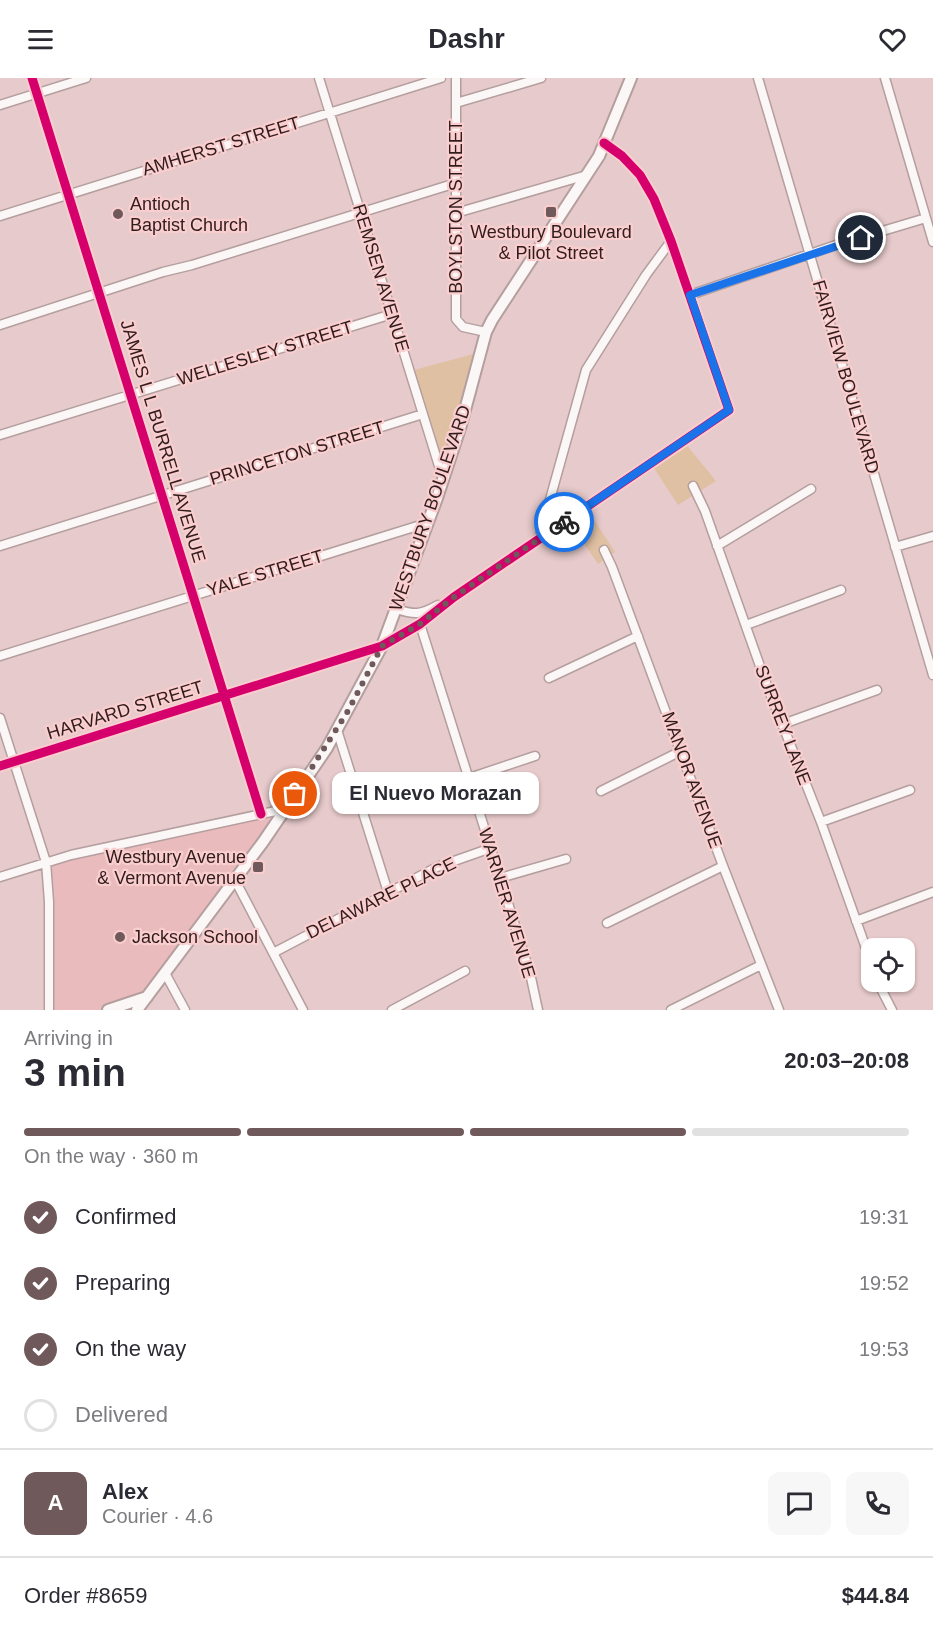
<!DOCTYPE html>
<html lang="en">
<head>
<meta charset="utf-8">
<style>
	body { margin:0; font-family:Helvetica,sans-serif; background:#f7f7f7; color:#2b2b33; height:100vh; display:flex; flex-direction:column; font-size:22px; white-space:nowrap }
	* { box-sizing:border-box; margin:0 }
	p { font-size:20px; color:#7c7c81 }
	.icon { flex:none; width:33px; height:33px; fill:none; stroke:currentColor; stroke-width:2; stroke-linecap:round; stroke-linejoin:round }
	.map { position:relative; height:932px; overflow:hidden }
	.side { display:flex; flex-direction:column; background:#fff; flex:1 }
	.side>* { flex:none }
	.fabs { position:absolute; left:861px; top:860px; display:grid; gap:12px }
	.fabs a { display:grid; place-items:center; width:54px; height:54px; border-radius:12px; background:#fff; box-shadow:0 2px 4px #0004; font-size:30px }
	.pin { position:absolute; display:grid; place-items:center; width:51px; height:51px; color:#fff; margin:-26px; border:3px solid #fff; border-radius:50%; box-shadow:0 2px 6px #0007 }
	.courier { position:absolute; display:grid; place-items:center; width:60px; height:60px; margin:-30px; border:4px solid #1a73e8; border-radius:50%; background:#fff; color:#222; box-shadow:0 2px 8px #0007 }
	.bubble { position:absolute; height:42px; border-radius:12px; background:#fff; box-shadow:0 2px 4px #0004; font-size:20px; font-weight:700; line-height:42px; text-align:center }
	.summary em { font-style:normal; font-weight:700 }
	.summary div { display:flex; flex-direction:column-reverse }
	.summary { display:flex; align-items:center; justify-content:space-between; height:102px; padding:0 24px }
	h1 { font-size:39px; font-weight:700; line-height:45px }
	.bar { display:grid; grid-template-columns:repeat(4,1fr); gap:9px 6px; align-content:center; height:72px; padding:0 24px }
	.bar i { height:8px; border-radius:4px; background:#e1e1e2 }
	.bar .on { background:#70595a }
	.bar p { grid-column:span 4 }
	.line { display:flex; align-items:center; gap:15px; padding:0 24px; border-top:2px solid #e1e1e2 }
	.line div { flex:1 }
	.round { display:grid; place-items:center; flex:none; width:63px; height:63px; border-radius:12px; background:#f7f7f7 }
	ol { padding:0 24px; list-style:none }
	li { display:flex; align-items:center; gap:18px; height:66px }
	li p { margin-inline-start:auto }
	li .icon { padding:6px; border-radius:50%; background:#70595a; color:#fff; stroke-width:4 }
	li:last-child { color:#7c7c81 }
	li i { width:33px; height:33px; border:3px solid #e1e1e2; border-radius:50% }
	header { display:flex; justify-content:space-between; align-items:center; height:78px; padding:0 24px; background:#fff; font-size:27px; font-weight:700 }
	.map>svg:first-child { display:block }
	.built { fill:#eabbbc }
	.green { fill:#e0c0a3 }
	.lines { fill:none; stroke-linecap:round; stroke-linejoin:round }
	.minor-casing { stroke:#b49e9e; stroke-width:11 }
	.tertiary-casing { stroke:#b49e9e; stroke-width:14 }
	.minor { stroke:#fbf7f7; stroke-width:8 }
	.tertiary { stroke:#fbf7f7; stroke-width:10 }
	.cycleway-casing { stroke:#facece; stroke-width:13 }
	.cycleway { stroke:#d6006c; stroke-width:9 }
	.done { stroke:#70595a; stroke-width:6; stroke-dasharray:0 10.8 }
	.route { stroke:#1a73e8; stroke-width:8 }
	.poi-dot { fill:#70595a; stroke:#facece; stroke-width:2 }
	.labels { text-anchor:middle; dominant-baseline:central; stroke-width:4.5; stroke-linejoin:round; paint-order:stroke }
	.street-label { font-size:18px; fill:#301c1d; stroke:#facece }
	.poi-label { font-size:18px; fill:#301c1d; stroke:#facece; text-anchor:start }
</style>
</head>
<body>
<header><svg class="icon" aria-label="menu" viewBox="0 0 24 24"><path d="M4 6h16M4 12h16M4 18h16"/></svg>Dashr<svg class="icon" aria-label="heart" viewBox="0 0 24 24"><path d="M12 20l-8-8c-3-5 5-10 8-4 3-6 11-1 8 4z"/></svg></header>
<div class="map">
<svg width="933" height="932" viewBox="0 0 933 932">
	<rect width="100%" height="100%" fill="#e7cacb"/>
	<path class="built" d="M 285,731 L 147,918 L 108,932 L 49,932 L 46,784 Z"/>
	<path class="green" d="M 481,274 L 443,401 L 410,293 Z
		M 685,365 L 716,403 L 678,427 L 652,387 Z
		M 587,431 L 615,474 L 598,486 L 569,443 Z"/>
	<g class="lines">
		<defs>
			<path id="minor" d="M 32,0 L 261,736
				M 319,0 L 443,401
				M 456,0 L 456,241 L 463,249 L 486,254
				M 758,0 L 933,597
				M 885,0 L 933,164
				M 456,25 L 541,0
				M 0,27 L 86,0
				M 456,135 L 587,97
				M 0,138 L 441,0
				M 690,217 L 839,166 L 926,140
				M 0,247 L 163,194 L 192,187 L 456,105
				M 0,357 L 392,236
				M 693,408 L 705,433 L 766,605 L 821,744 L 872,887
				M 539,461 L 586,292 L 646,197 L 671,163
				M 0,468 L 423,336
				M 717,468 L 811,411
				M 895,469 L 933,458
				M 604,472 L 612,489 L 723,788 L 779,932
				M 396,531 C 415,537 420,537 438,527
				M 420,546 L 530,895 L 538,932
				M 746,547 L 841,512
				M 0,578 L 427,445
				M 549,600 L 638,558
				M 0,640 L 46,784 L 49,824 L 49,932
				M 783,646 L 877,612
				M 337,652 L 388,814
				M 0,688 L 382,568 L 420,546 L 454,519 L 729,332 L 671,163 L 654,121 L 640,97 L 622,78 L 604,65
				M 469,700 L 535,678
				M 601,713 L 681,673
				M 821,744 L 910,712
				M 0,799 L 71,777 L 285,731
				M 500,800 L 566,781
				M 235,802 L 303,932
				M 856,843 L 933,814
				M 607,845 L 723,788
				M 273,875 L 437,789 L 491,770
				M 165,895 L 185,932
				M 877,903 L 892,932
				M 392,932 L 465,893
				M 671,932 L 761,887"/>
			<path id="tertiary" d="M 108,932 L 147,919
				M 137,932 L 263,764 L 327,670 L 382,568 L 437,420 L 461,347 L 486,254 L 492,242 L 599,78 L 631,0"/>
		</defs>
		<use href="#minor" class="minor-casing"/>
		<use href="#tertiary" class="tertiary-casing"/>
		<use href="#minor" class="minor"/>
		<use href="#tertiary" class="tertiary"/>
		<defs>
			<path id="cycleway" d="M 32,0 L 261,736
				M 0,688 L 382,568 L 420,546 L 454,519 L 729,332 L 671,163 L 654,121 L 640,97 L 622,78 L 604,65"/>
		</defs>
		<use href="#cycleway" class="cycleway-casing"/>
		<use href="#cycleway" class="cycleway"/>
	</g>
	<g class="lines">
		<path class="done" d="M 295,716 L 348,633 L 382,568 L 420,546 L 454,519 L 564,444"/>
		<path class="route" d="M 564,444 L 729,332 L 690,217 L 861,160"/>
	</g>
	<g class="poi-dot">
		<rect x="545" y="128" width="12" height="12" rx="3"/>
		<circle cx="118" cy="136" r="6"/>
		<rect x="252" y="783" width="12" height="12" rx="3"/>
		<circle cx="120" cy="859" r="6"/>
	</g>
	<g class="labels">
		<g class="street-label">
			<text transform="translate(221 68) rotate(-17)">AMHERST STREET</text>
			<text transform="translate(456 129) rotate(-90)">BOYLSTON STREET</text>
			<text transform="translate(381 200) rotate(73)">REMSEN AVENUE</text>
			<text transform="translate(265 275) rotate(-17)">WELLESLEY STREET</text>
			<text transform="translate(846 299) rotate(74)">FAIRVIEW BOULEVARD</text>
			<text transform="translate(163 363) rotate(73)">JAMES L L BURRELL AVENUE</text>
			<text transform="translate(297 375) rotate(-17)">PRINCETON STREET</text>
			<text transform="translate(430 430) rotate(-71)">WESTBURY BOULEVARD</text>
			<text transform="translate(265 495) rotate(-17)">YALE STREET</text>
			<text transform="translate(125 632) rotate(-17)">HARVARD STREET</text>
			<text transform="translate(783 647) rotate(69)">SURREY LANE</text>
			<text transform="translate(692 702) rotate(70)">MANOR AVENUE</text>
			<text transform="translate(381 820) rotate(-26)">DELAWARE PLACE</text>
			<text transform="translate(507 825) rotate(73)">WARNER AVENUE</text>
		</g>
		<g class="poi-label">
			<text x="130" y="126">Antioch<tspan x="130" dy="21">Baptist Church</tspan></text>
			<text x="551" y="154" text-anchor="middle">Westbury Boulevard<tspan x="551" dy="21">&amp; Pilot Street</tspan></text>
			<text x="246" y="779" text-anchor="end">Westbury Avenue<tspan x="246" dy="21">&amp; Vermont Avenue</tspan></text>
			<text x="132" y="859">Jackson School</text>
		</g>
	</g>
</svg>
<div class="fabs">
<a><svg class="icon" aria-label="locate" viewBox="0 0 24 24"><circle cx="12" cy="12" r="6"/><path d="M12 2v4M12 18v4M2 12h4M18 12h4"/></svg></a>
</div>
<div class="pin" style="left:295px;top:716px;background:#ea580c"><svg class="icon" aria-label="bag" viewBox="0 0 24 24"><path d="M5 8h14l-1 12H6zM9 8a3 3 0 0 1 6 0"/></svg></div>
<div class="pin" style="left:861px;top:160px;background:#1f2937"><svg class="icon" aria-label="home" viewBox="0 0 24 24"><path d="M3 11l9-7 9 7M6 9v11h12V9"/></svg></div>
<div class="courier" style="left:564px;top:444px"><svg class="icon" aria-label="bike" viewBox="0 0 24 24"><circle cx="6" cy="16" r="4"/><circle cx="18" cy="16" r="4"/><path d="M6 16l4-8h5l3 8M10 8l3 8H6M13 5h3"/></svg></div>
<div class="bubble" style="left:332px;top:694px;width:207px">El Nuevo Morazan</div>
</div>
<section class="side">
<div class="summary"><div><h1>3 min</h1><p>Arriving in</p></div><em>20:03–20:08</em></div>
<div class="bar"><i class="on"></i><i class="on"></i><i class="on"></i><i></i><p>On the way · 360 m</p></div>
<ol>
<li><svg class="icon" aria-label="check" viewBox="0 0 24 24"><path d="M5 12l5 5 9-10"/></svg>Confirmed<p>19:31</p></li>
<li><svg class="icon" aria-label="check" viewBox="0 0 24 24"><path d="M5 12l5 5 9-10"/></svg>Preparing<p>19:52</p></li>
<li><svg class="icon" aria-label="check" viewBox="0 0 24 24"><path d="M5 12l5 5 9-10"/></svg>On the way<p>19:53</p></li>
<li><i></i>Delivered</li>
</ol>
<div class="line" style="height:108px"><b class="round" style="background:#70595a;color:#fff">A</b><div><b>Alex</b><p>Courier · 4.6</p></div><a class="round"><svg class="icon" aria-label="chat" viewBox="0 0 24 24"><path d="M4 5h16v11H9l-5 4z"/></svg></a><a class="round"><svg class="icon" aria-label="phone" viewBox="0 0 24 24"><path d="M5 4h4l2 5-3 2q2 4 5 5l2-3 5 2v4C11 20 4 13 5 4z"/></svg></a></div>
<div class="line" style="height:78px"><div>Order #8659</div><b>$44.84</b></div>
</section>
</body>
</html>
